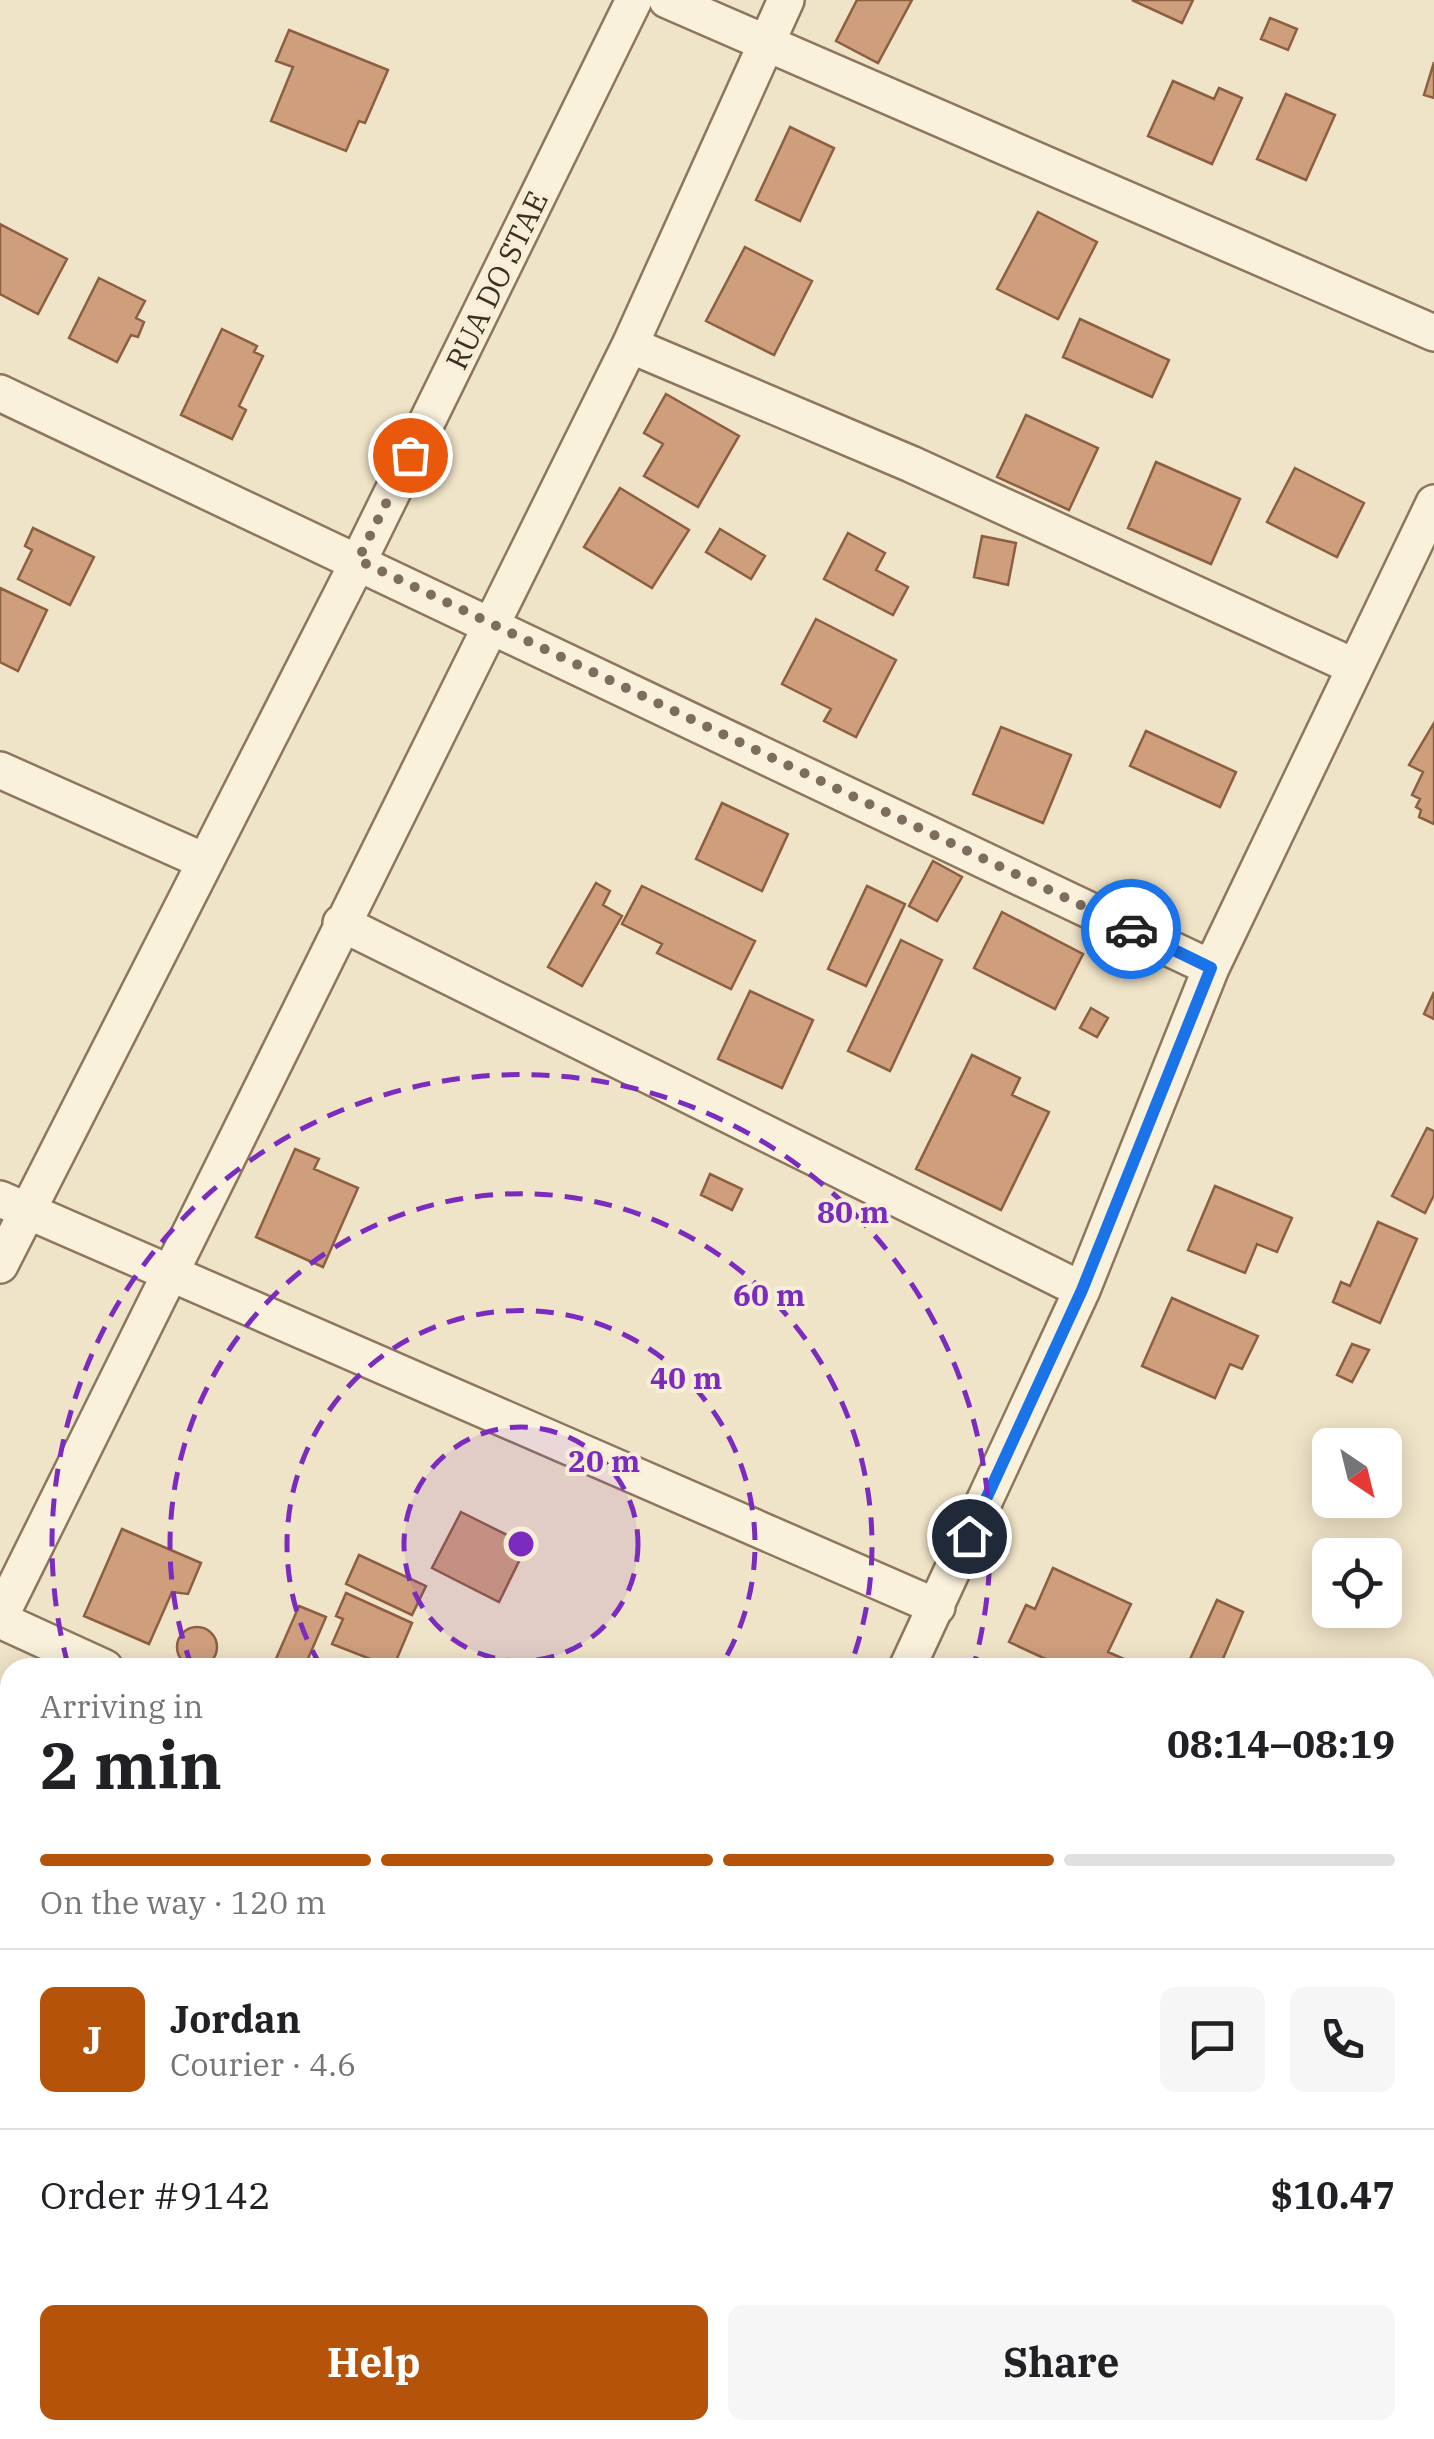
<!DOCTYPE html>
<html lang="en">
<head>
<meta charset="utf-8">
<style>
	body { margin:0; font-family:"IBM Plex Serif",serif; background:#f6f6f6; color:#202124; height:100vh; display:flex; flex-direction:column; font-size:38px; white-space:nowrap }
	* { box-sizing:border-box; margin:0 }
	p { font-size:32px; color:#757577 }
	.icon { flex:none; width:55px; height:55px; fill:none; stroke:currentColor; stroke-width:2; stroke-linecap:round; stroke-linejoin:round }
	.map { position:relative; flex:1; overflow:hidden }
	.drawer { position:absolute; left:0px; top:1658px; width:1435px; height:782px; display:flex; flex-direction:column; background:#fff; border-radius:30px 30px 0 0; box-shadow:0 5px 25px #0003 }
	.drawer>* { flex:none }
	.needle { width:65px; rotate:145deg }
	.tools { position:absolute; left:1312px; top:1428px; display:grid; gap:20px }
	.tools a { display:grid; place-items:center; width:90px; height:90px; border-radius:15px; background:#fff; box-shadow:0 5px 25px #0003; font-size:50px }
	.pin { position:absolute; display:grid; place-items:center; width:85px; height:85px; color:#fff; margin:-42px; border:5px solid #fff; border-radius:50%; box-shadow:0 2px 10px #0007 }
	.courier { position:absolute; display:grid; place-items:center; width:100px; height:100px; margin:-50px; border:8px solid #1a73e8; border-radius:50%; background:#fff; color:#222; box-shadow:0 2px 12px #0007 }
	.overview em { font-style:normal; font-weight:700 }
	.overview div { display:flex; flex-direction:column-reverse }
	.overview { display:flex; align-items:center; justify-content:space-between; height:170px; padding:0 40px }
	h1 { font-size:65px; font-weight:700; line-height:75px }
	.bar { display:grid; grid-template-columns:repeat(4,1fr); gap:15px 10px; align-content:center; height:120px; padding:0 40px }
	.bar i { height:12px; border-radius:8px; background:#e0e0e0 }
	.bar .on { background:#b45309 }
	.bar p { grid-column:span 4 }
	.line { display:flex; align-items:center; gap:25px; padding:0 40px; border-top:2px solid #e0e0e0 }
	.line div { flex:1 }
	.round { display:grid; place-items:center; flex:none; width:105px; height:105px; border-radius:15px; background:#f6f6f6 }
	.primary-button { display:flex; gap:20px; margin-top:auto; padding:20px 40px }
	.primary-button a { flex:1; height:115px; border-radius:15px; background:#b45309; color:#fff; font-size:40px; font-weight:700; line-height:115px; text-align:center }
	.primary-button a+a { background:#f6f6f6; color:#202124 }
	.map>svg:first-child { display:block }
	.building { fill:#cf9f7d; stroke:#8d5f41; stroke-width:2.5 }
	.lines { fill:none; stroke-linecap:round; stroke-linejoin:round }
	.minor-casing { stroke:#8d765c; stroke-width:40 }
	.minor { stroke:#faf1dc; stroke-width:35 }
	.done { stroke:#7c6e5b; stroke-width:10; stroke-dasharray:0 18 }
	.route { stroke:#1a73e8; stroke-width:12 }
	.ring { fill:none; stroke:#7b2cbf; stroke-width:5; stroke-dasharray:18 12 }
	.labels { text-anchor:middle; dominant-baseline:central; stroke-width:8; stroke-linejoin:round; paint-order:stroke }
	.street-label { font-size:30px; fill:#3d2e20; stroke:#f7eed8 }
	.centre { fill:#7b2cbf; stroke:#f7eed8; stroke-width:5 }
	.ring-label { font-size:30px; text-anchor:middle; font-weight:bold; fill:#7b2cbf; stroke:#f7eed8; stroke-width:8; stroke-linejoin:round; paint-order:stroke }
</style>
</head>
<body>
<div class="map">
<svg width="1434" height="2439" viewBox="0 0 1434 2439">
	<rect width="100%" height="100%" fill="#f0e4c8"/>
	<path class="building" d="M 857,0 L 912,0 L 878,63 L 836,41 Z
		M 1132,0 L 1193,0 L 1182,23 Z
		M 1270,18 L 1297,29 L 1288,50 L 1261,39 Z
		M 289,30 L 388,70 L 365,123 L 359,121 L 346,151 L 271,121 L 293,67 L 276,61 Z
		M 1434,62 L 1434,98 L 1424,95 Z
		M 1173,81 L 1214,99 L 1219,88 L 1242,98 L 1212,164 L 1148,136 Z
		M 1286,94 L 1335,115 L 1306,180 L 1257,159 Z
		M 790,127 L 834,148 L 800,221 L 756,200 Z
		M 1038,212 L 1097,242 L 1058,319 L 997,289 Z
		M 0,224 L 67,259 L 38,314 L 0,294 Z
		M 745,247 L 812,281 L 774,355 L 706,321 Z
		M 99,278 L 145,301 L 136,318 L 144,322 L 138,337 L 131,335 L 117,362 L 69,338 Z
		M 1080,319 L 1169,360 L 1152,397 L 1063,357 Z
		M 222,329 L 257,346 L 254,352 L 263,356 L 239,406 L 246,410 L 232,439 L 181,415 Z
		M 666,394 L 739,436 L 698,507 L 644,476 L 663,444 L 644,433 Z
		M 1026,415 L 1098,448 L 1069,510 L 997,477 Z
		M 1156,462 L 1240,499 L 1211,564 L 1128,528 Z
		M 1295,468 L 1364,503 L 1337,557 L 1267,522 Z
		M 620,488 L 689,530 L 652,588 L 584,547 Z
		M 33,528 L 94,557 L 70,605 L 18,579 L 32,550 L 25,546 Z
		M 720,529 L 765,556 L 751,579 L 706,552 Z
		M 848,533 L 885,553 L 876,570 L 908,587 L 893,615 L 824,579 Z
		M 982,536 L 1016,543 L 1008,585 L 974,577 Z
		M 0,588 L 47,610 L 18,671 L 0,662 Z
		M 816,619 L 896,660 L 856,737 L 824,721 L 831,709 L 782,684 Z
		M 1434,723 L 1434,824 L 1419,817 L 1421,810 L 1416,807 L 1420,799 L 1412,795 L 1423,772 L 1409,765 Z
		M 1001,727 L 1071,755 L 1043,823 L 973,794 Z
		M 1146,731 L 1236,772 L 1220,807 L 1130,766 Z
		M 722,803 L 788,834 L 762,891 L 696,859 Z
		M 933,861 L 962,877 L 937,921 L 909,906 Z
		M 596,883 L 610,891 L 603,905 L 622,916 L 582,986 L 548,967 Z
		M 642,886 L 755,941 L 731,989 L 657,953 L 662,944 L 622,924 Z
		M 867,886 L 905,904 L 866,986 L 828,969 Z
		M 1002,912 L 1083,954 L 1055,1009 L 974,968 Z
		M 901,940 L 942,960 L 890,1071 L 848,1051 Z
		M 750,991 L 813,1020 L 782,1088 L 718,1059 Z
		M 1434,992 L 1434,1019 L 1424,1014 Z
		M 1091,1008 L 1108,1018 L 1097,1037 L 1080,1028 Z
		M 972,1055 L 1020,1078 L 1012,1095 L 1049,1112 L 1001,1210 L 916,1169 Z
		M 1427,1128 L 1434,1131 L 1434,1195 L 1425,1213 L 1392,1196 Z
		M 295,1149 L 319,1159 L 314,1169 L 358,1188 L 323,1267 L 256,1237 Z
		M 710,1174 L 742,1189 L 732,1210 L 701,1195 Z
		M 1215,1186 L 1292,1218 L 1277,1252 L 1257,1244 L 1245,1273 L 1188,1250 Z
		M 1378,1222 L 1417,1239 L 1380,1323 L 1333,1302 L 1341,1282 L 1350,1286 Z
		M 1172,1298 L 1258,1336 L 1242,1369 L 1230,1364 L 1215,1398 L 1142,1366 Z
		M 1352,1344 L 1369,1350 L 1352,1382 L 1337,1375 Z
		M 461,1512 L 527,1545 L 499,1602 L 432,1568 Z
		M 122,1529 L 201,1563 L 188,1594 L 172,1592 L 149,1644 L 84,1616 Z
		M 359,1555 L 426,1586 L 412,1615 L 346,1584 Z
		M 1053,1568 L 1131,1604 L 1108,1652 L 1124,1659 L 1120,1668 L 1065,1668 L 1009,1642 L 1026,1605 L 1035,1609 Z
		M 346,1593 L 412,1623 L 393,1668 L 332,1644 L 343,1619 L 336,1616 Z
		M 1217,1600 L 1243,1612 L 1219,1668 L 1186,1668 Z
		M 299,1606 L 326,1617 L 304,1668 L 272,1668 Z
		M177 1647a20 20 0 1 1 40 0a20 20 0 1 1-40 0Z
		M 201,2430 L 223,2430 L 219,2438 Z
		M 661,2430 L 714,2430 L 738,2439 L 645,2439 L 647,2434 L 658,2439 Z"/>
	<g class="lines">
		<defs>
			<path id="minor" d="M 667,0 L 1434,333
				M 630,345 L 911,464 L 1355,667
				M 0,393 L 1211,968
				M 0,770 L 204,861
				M 341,923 L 1082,1290
				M 0,1199 L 937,1607
				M 0,1265 L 359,560 L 634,0
				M 0,1617 L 630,345 L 786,0
				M 0,1620 L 105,1668
				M 907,1668 L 1082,1290 L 1211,968 L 1434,503
				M 0,2013 L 10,2017
				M 0,2389 L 10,2393
				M 89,2430 L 108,2439
				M 546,2439 L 550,2430"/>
		</defs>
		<use href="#minor" class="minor-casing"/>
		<use href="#minor" class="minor"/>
	</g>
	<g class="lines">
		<path class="done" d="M 410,455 L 358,560 L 1131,929"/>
		<path class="route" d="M 969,1536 L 1082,1290 L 1211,968 L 1131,929"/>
	</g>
	<circle cx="521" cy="1544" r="117" fill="#7b2cbf" fill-opacity=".12"/>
	<g class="ring">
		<circle cx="521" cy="1544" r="117"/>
		<path d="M321 1666A234 234 0 1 1 721 1666"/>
		<path d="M192 1667A351 351 0 1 1 850 1667"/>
		<path d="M68 1665A469 469 0 1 1 974 1665"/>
	</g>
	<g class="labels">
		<g class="street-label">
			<text transform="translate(496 280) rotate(-64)">RUA DO STAE</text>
		</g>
	</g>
	<circle cx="521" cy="1544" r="15" class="centre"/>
	<g class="ring-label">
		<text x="853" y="1223">80 m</text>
		<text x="769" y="1306">60 m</text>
		<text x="686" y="1389">40 m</text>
		<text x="604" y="1472">20 m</text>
	</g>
</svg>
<div class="tools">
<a><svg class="needle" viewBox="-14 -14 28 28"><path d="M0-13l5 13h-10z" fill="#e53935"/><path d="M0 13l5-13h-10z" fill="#757577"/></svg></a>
<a><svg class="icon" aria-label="locate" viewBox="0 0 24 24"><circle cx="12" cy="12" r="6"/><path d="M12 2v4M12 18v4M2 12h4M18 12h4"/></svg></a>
</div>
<div class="pin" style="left:410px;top:455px;background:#ea580c"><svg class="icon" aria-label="bag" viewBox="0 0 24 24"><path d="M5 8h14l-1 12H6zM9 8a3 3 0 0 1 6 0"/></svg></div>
<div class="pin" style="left:969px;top:1536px;background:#1f2937"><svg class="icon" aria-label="home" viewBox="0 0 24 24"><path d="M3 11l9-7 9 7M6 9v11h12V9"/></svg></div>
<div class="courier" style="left:1131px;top:929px"><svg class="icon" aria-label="car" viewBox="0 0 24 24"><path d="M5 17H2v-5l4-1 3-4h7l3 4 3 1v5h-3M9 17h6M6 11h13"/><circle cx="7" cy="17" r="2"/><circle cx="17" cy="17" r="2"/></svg></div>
<section class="drawer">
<div class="overview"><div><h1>2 min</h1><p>Arriving in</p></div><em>08:14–08:19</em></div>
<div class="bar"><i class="on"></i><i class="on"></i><i class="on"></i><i></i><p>On the way · 120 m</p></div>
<div class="line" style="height:180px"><b class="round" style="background:#b45309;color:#fff">J</b><div><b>Jordan</b><p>Courier · 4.6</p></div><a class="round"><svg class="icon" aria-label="chat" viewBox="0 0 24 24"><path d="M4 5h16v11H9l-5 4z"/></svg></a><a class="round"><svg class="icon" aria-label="phone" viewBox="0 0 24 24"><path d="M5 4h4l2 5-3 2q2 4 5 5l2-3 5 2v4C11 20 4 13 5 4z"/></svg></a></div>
<div class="line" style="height:130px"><div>Order #9142</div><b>$10.47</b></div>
<div class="primary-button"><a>Help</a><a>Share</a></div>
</section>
</div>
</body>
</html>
